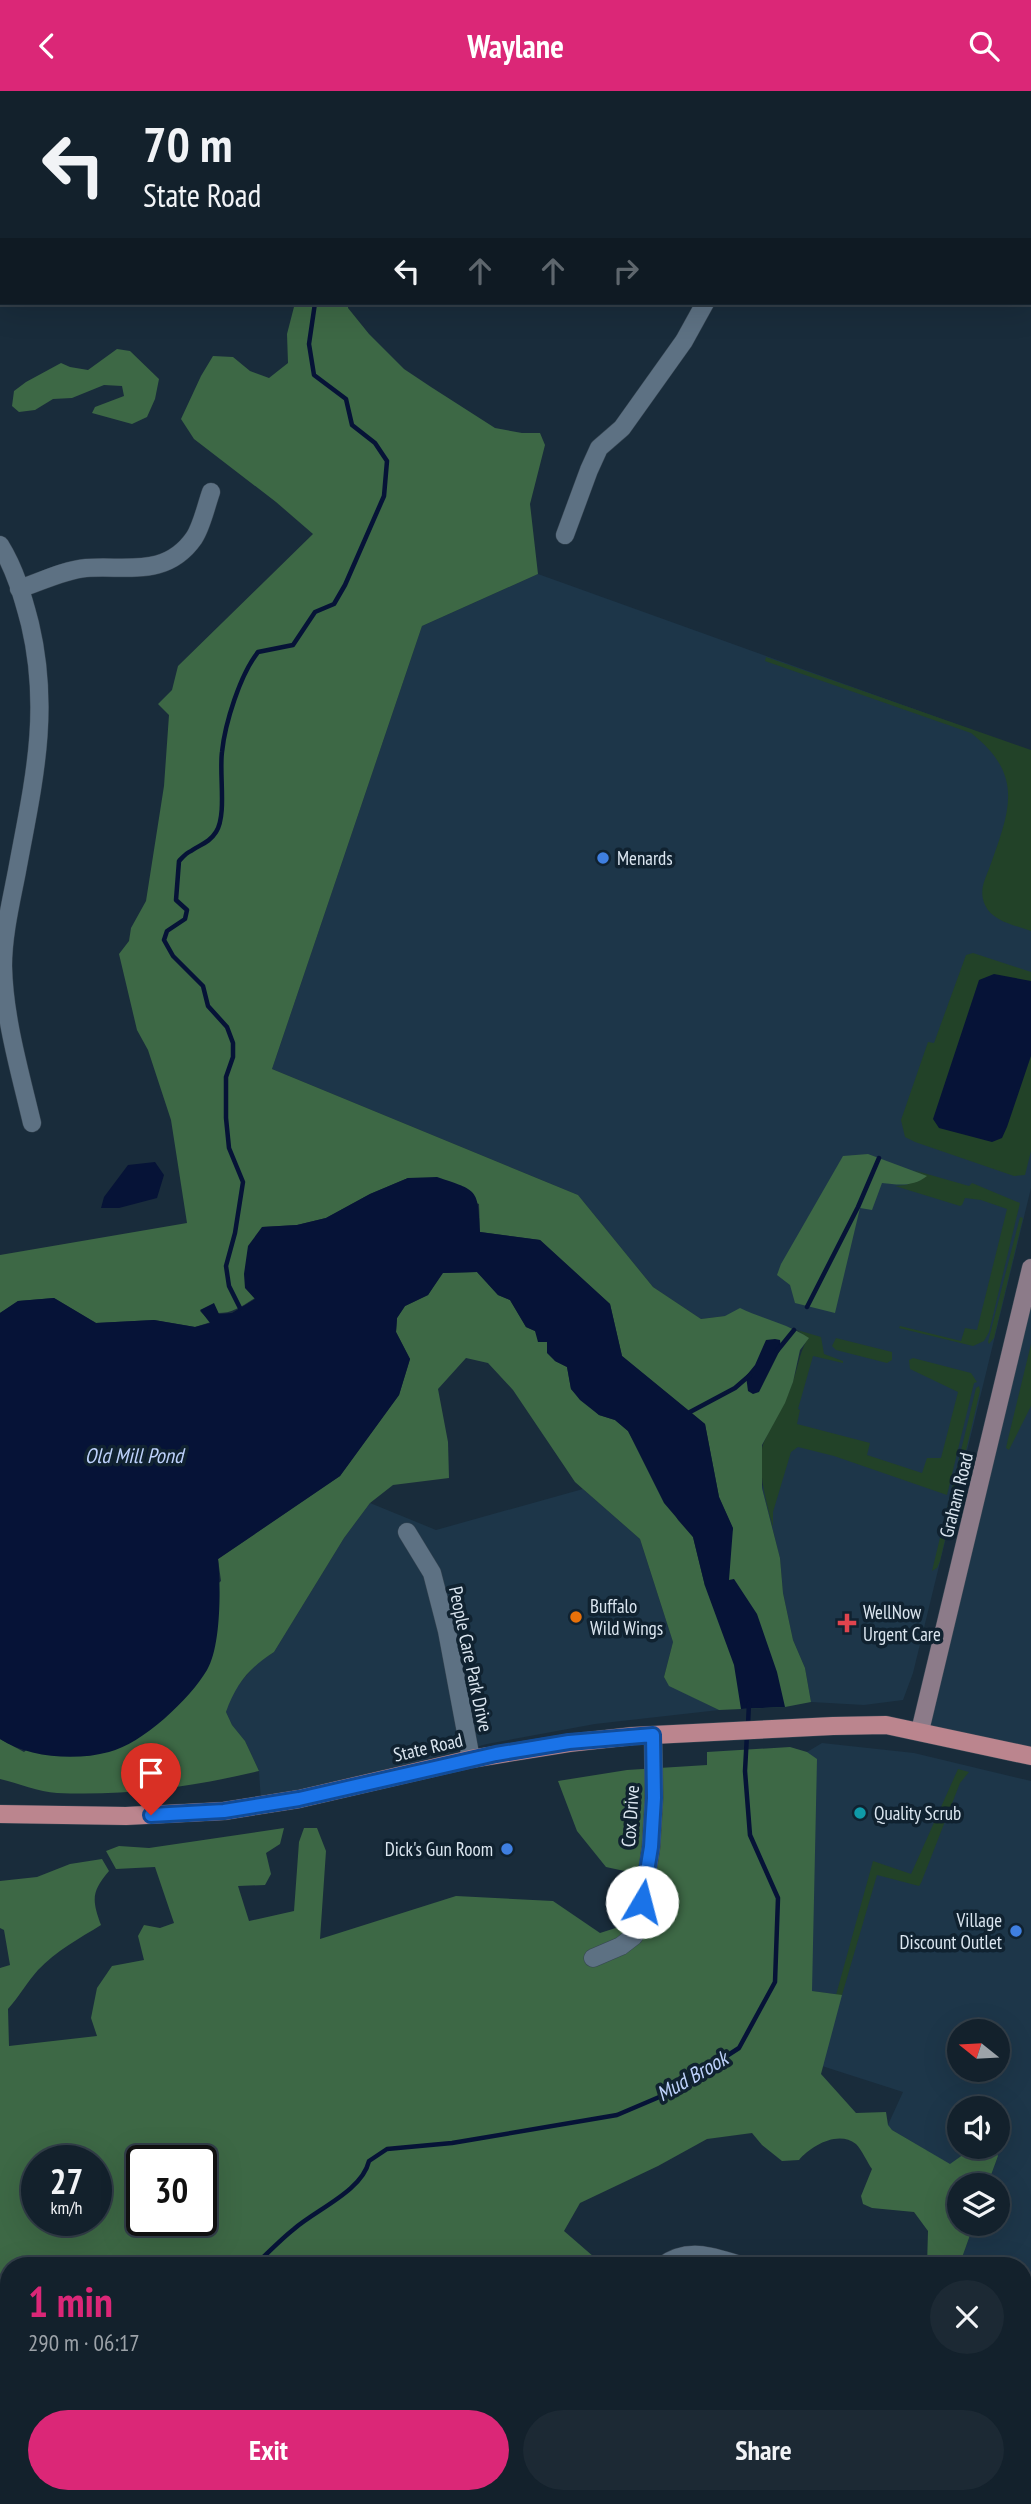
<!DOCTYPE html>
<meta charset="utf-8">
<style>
:root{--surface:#13212c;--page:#1c2934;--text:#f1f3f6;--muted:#9da3a9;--line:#323e48;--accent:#db2777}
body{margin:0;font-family:"PT Sans Narrow",sans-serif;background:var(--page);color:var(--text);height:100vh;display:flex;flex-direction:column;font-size:26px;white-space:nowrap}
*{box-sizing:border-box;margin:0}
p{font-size:23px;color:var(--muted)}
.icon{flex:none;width:38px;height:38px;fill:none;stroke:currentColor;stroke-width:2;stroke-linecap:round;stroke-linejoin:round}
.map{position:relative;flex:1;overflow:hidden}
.panel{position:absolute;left:0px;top:2166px;width:1032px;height:247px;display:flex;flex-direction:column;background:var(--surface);border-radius:28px 28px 0 0;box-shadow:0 7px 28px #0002,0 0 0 2px var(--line)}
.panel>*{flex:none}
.hud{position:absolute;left:0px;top:0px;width:1032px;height:214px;box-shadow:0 7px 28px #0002,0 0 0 2px var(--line);background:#13212c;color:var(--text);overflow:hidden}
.needle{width:46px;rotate:288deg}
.controls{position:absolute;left:947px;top:1928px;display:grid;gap:14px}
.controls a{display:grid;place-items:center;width:63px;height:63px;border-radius:50%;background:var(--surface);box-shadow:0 7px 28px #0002,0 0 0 2px var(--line);font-size:35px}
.speed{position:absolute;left:21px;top:2054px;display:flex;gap:14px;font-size:35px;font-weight:700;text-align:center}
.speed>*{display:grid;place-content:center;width:91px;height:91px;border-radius:50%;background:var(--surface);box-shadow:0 7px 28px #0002,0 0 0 2px var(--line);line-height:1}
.speed small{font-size:18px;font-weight:400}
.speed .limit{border:4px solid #111;border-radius:10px;background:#fff;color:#111}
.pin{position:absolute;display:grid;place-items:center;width:60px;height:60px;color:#fff;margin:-72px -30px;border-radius:50% 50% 50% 0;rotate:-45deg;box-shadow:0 0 7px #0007}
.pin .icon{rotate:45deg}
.me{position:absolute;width:77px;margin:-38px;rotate:8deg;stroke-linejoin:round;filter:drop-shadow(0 0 5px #0008)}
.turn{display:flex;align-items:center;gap:24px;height:147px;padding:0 28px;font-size:32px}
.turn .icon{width:91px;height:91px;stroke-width:2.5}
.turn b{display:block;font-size:49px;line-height:60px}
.lanes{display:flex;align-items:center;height:66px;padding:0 28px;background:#0003;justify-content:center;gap:35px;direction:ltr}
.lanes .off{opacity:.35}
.round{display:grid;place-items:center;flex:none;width:74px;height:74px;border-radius:37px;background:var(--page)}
.head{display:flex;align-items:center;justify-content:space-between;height:119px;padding:0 28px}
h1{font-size:42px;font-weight:800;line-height:52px;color:var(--accent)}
.action{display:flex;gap:14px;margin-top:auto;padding:14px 28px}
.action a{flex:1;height:80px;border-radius:42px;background:var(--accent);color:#fff;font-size:28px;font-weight:800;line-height:80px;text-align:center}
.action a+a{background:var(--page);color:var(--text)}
header{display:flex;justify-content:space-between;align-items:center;height:91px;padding:0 28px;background:var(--accent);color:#fff;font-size:32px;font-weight:800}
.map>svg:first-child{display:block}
.built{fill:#1d3649;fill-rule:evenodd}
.green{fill:#224228}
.forest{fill:#3d6845;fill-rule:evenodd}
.water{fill:#061337}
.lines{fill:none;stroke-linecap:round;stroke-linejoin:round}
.stream{stroke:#061337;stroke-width:4.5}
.minor-casing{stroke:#374653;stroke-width:19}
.secondary-casing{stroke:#374653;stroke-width:19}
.primary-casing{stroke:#374653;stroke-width:19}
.minor{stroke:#5d7183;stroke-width:18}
.secondary{stroke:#8c7b89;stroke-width:18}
.primary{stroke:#bb858e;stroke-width:18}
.route-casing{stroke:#114b97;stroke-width:18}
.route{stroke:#1a73e8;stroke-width:12}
.shop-dot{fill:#3f7fe0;stroke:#102230;stroke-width:2.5}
.food-dot{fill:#e8710a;stroke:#102230;stroke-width:2.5}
.health-dot{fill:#e0444e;stroke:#102230;stroke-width:2.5}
.culture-dot{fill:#0f9aa8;stroke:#102230;stroke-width:2.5}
.labels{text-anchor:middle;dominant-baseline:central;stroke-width:7;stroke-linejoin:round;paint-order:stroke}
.poi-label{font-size:19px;fill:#dbe6f0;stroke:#102230;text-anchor:start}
.street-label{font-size:19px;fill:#dbe6f0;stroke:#102230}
.water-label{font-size:21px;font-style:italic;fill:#bdd1fb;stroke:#102230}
</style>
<header><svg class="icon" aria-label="back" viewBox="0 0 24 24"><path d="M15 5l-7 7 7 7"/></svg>Waylane<svg class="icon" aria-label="search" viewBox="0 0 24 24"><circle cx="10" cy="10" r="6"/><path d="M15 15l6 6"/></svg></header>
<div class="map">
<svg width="1031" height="2413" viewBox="0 0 1031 2413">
<rect width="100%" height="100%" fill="#192c3b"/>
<path class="built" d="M538,483L1031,660V1097L913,1582L903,1609L864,1614L811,1611L805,1577L793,1549L783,1502L780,1467L762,1397L808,1247L797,1239L769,1230L725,1225L701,1228L653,1196L578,1104L272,978L422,535Z
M1031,1177V1665L920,1640Z
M583,1398L640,1448L673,1551L664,1586L669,1594L719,1619L595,1633L487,1653L261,1711L259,1680L245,1650L232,1634L226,1621L233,1600L256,1573L274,1561L344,1447L370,1412L436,1439Z
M822,1652L914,1662L1031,1690V2225L1024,2223V2175H959L974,2133H998V2095H987L998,2065L995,2056H998V2018H959V2056H974L950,2074L887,2036L903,2001L822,1975L841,1904L812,1900L807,1661ZM959,1941H998V1979H959Z"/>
<path class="green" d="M766,566L1031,659V840C1015,834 993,831 985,814C979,801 984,790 989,778C1009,721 1026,685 971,642L765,570Z
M973,862L1031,881V1060L1025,1084L1014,1085L915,1051L905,1046L901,1029L928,951L934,952L966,864Z
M913,1079L969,1095L972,1092L1020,1112L989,1241L984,1250L973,1255L899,1237L900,1235L961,1250L965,1237L977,1239L1007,1118L981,1109L965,1107L962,1114L960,1115L895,1095L906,1094L926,1085Z
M1020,1126L1023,1127L994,1247L989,1253L988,1251Z
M797,1239L821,1246L824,1263L843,1270V1272L813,1265L798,1318L800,1319L797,1333L870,1352L867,1364L922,1382L927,1367H941L958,1301L910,1278L909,1269L913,1267L971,1282L977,1291L974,1292L947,1404L834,1365L798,1356L791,1361L773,1421V1436C767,1414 755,1372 764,1351C773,1331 785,1313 792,1293C798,1277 799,1262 808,1247Z
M836,1247L892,1261V1269L887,1272L836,1259L832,1255Z
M1031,1253V1315L1009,1359L1006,1357L1008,1348Z
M979,1295L980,1300L940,1470L937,1477L932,1480L976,1297Z
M958,1678L969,1681L960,1692L921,1792L919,1795L877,1784L842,1904H836L873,1770L911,1783Z"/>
<path class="forest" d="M295,212H348V217L369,243L404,278L431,296L495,337L522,342H540L545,354L530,413L538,483L422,535L272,978L578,1104L653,1196L701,1228L725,1225L740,1217C763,1228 788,1233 809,1247L800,1259L793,1291L785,1312L762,1354V1397L780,1467L783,1502L793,1549L805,1577L811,1611L785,1616L719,1619L669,1595L664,1586L673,1551L640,1448L575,1391L513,1299L488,1272L466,1267L438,1298L448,1351L449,1387L393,1394L370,1412L344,1447L274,1561C249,1577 236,1593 226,1621L232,1634L245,1650L259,1680C193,1696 126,1705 57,1702C39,1701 18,1692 0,1688V1648L24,1661L221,1490L218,1468L340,1385L399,1304L410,1268L396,1241L397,1227L405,1215L428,1204L442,1182L477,1181L498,1204L510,1209L526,1236L535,1240L547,1251L555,1270L567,1276L571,1298L599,1324L615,1329L628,1340L678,1429L693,1446L705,1495L733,1438L719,1406L705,1333L622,1265L610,1213L540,1149L480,1141L479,1113L408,1087L370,1103L326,1127L297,1134L262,1136L255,1207C233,1221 227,1225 200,1220L211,1231L195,1236L154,1229L96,1232L54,1207L18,1210L0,1222V1164L187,1132L171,1029L148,959L137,939L119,863L129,850L131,837L146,810L164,695L169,624L158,613L172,599L178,575L313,443L276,411L194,348L181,328L201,285L213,265L233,266L250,280L269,287L288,272L287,243Z
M117,258L130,260L159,288L155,308L147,326L132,333L92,322L95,316L124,305L122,295L104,294L72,307L53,308L35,319L19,321L12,315L14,300L26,291L61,272L70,276L88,279Z
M868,1063L927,1085C913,1096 899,1094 882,1092L872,1119L860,1117L835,1222L795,1212L790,1194L777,1184L781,1173L843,1065Z
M790,1656L807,1661L817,1668L812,1900L842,1904L821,1983L856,2022L886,2021L888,2034L892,2039L950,2073L974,2056H995L998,2065L987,2095H959V2133H974L959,2175H927L928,2140L914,2121L872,2117L863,2113L861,2105L872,2078C867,2071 862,2059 856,2053C838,2039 811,2055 799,2069L782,2070L762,2054L752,2042L707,2048L658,2075L580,2112L564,2140L594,2166V2175H9V2404H570L572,2413H0V1877L10,1874L4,1839L0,1837V1790L37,1786L70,1773L102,1768L109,1780C91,1801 92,1809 101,1834C80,1847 56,1860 38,1879C27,1891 19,1906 8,1918L9,1955L97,1945L91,1927L97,1897L112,1875L144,1869L138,1845L144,1834L160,1837L174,1832L155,1776L116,1778L106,1760L119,1755L149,1757L284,1737L280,1753L266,1762L271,1783L265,1794L238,1795L249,1830L294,1820L299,1751L304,1737H317L326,1760L320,1848L456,1805L553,1810L600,1842L625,1834L638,1794L629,1781L606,1776L577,1740L558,1690L627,1679L707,1674V1661ZM37,2070H96V2130H37ZM142,2070H201V2130H142Z
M749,2405H818L836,2413H750Z"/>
<path class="water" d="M994,883L1031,890V965L1007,1036L1002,1047L992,1051L939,1037L933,1028L979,889Z
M155,1071L164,1084L157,1107L119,1117H101L104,1106L128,1074Z
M437,1086C478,1100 478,1097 480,1141L540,1149L610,1213L622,1265L705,1333L719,1406L733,1437L729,1489L734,1488L757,1523L777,1581L785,1616L741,1618L734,1574L705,1495L693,1446L664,1412L628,1340L615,1329L599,1324L580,1309L571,1298L567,1276L555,1270L547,1262V1251H538L535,1240L526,1236L510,1209L498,1204L477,1181L443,1182L428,1204L405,1215L397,1227L396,1241L410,1268L399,1304L340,1385L218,1468C221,1495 221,1556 207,1579C190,1608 142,1653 109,1661C76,1670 29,1667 0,1648V1222L18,1210L54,1207L96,1232L154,1229L195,1236L210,1232L200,1219L214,1212L219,1223L232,1222L255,1208L245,1197L244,1183L248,1155L262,1136L297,1134L326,1127L370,1103L408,1087Z
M775,1248L780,1249L781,1257L759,1301L753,1303L748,1300L746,1285L755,1274L766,1249Z"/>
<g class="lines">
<path class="stream" d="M807,1216L858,1116L879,1067
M240,1217L229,1195L226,1175L235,1142L243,1091L229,1057L226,1027V986L233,966V952L227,936L208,915L203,895L173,865L164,849L167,840L185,828L187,819L176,809L179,770C182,767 186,762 191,760C201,753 209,752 216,741C227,724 219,683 222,661C225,632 240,584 258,561L293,554L315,521L334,513L345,494L384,405L387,370L375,352L352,334L346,308L314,284L309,253L315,212
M777,1260L794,1239
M690,1321L735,1297L750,1284
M748,1634L749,1612
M254,2175C267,2163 280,2149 294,2138C317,2118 362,2100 369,2070L387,2058L452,2052L617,2024L671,2001L739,1957L775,1891L778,1807L750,1744L745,1680L747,1643
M476,2413L478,2404"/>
<defs>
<path id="minor" d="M493,0L499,2
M121,2V0
M0,158H2
M565,444L589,379L599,357L622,337L684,250L705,212
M0,454C15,478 23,506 30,533C51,622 33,693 17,780C11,811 3,844 3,875C4,927 20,981 32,1032
M19,498C40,491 64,479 86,477C127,474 166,487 194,447C202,435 206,415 211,401
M407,1441L432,1482L447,1540L471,1668
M593,1867L621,1855L634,1845L640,1829L651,1756L654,1707L653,1644
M662,2175C688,2155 715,2166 743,2175
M1024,2268L1031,2270
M676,2404L677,2413
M902,2404L903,2413"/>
<path id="secondary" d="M920,1640L1031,1177"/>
<path id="primary" d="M0,1723L126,1725L224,1720L299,1708L471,1668L569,1652L633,1645L833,1635L886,1634L1031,1665"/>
</defs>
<use href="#minor" class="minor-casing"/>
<use href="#secondary" class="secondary-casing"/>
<use href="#primary" class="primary-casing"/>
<use href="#minor" class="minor"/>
<use href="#secondary" class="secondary"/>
<use href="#primary" class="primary"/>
</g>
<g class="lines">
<defs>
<path id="route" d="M151,1724L224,1720L299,1708L496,1663L569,1651L653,1644L654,1707L651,1756L642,1811"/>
</defs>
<use href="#route" class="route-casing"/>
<use href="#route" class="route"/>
</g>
<g class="shop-dot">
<circle cx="603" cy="767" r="7"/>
<circle cx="507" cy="1758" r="7"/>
<circle cx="1016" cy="1840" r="7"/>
</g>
<circle class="food-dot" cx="576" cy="1526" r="7"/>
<path class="health-dot" d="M843.5 1521.5h7v7h7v7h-7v7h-7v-7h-7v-7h7z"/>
<circle class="culture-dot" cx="860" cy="1722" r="7"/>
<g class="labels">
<g class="poi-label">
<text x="617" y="767">Menards</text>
<text x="590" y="1515">Buffalo<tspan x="590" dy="22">Wild Wings</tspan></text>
<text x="863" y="1521">WellNow<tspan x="863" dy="22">Urgent Care</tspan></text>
<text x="874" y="1722">Quality Scrub</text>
<text x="493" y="1758" text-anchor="end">Dick's Gun Room</text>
<text x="1002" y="1829" text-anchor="end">Village<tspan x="1002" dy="22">Discount Outlet</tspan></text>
</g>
<g class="street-label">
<text transform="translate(956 1404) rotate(-76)">Graham Road</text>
<text transform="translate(471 1568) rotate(78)">People Care Park Drive</text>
<text transform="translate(428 1656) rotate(-13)">State Road</text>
<text transform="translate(630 1725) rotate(-86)">Cox Drive</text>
</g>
<g class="water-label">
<text x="134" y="1364">Old Mill Pond</text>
<text transform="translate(692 1985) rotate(-30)">Mud Brook</text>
</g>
</g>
</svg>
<div class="controls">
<a><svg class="needle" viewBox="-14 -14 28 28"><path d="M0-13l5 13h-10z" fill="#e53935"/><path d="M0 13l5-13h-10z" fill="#9da3a9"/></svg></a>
<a><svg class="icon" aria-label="sound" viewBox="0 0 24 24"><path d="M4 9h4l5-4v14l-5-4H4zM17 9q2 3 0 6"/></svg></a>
<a><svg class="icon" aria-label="layers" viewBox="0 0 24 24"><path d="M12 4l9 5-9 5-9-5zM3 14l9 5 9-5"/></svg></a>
</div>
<div class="speed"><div>27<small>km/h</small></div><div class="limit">30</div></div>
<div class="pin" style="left:151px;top:1724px;background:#d93025"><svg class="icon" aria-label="arrive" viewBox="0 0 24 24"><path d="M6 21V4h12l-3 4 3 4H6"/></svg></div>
<svg class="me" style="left:642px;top:1811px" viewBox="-20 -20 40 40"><circle r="19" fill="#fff"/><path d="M0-13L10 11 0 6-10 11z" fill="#1a73e8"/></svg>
<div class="hud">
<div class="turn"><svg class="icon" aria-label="left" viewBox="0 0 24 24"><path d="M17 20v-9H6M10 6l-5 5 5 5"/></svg><div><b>70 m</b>State Road</div></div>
<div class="lanes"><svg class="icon" aria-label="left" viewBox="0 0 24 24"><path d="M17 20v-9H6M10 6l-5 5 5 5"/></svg><svg class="icon off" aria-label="ahead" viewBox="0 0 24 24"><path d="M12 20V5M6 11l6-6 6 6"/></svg><svg class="icon off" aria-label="ahead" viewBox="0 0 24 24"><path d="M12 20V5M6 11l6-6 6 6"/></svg><svg class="icon off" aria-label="right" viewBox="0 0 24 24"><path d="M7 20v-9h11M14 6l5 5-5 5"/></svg></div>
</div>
<section class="panel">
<div class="head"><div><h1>1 min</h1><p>290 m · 06:17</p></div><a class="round"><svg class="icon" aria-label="close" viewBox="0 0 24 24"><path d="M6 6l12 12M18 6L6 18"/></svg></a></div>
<div class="action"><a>Exit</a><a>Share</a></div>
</section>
</div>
